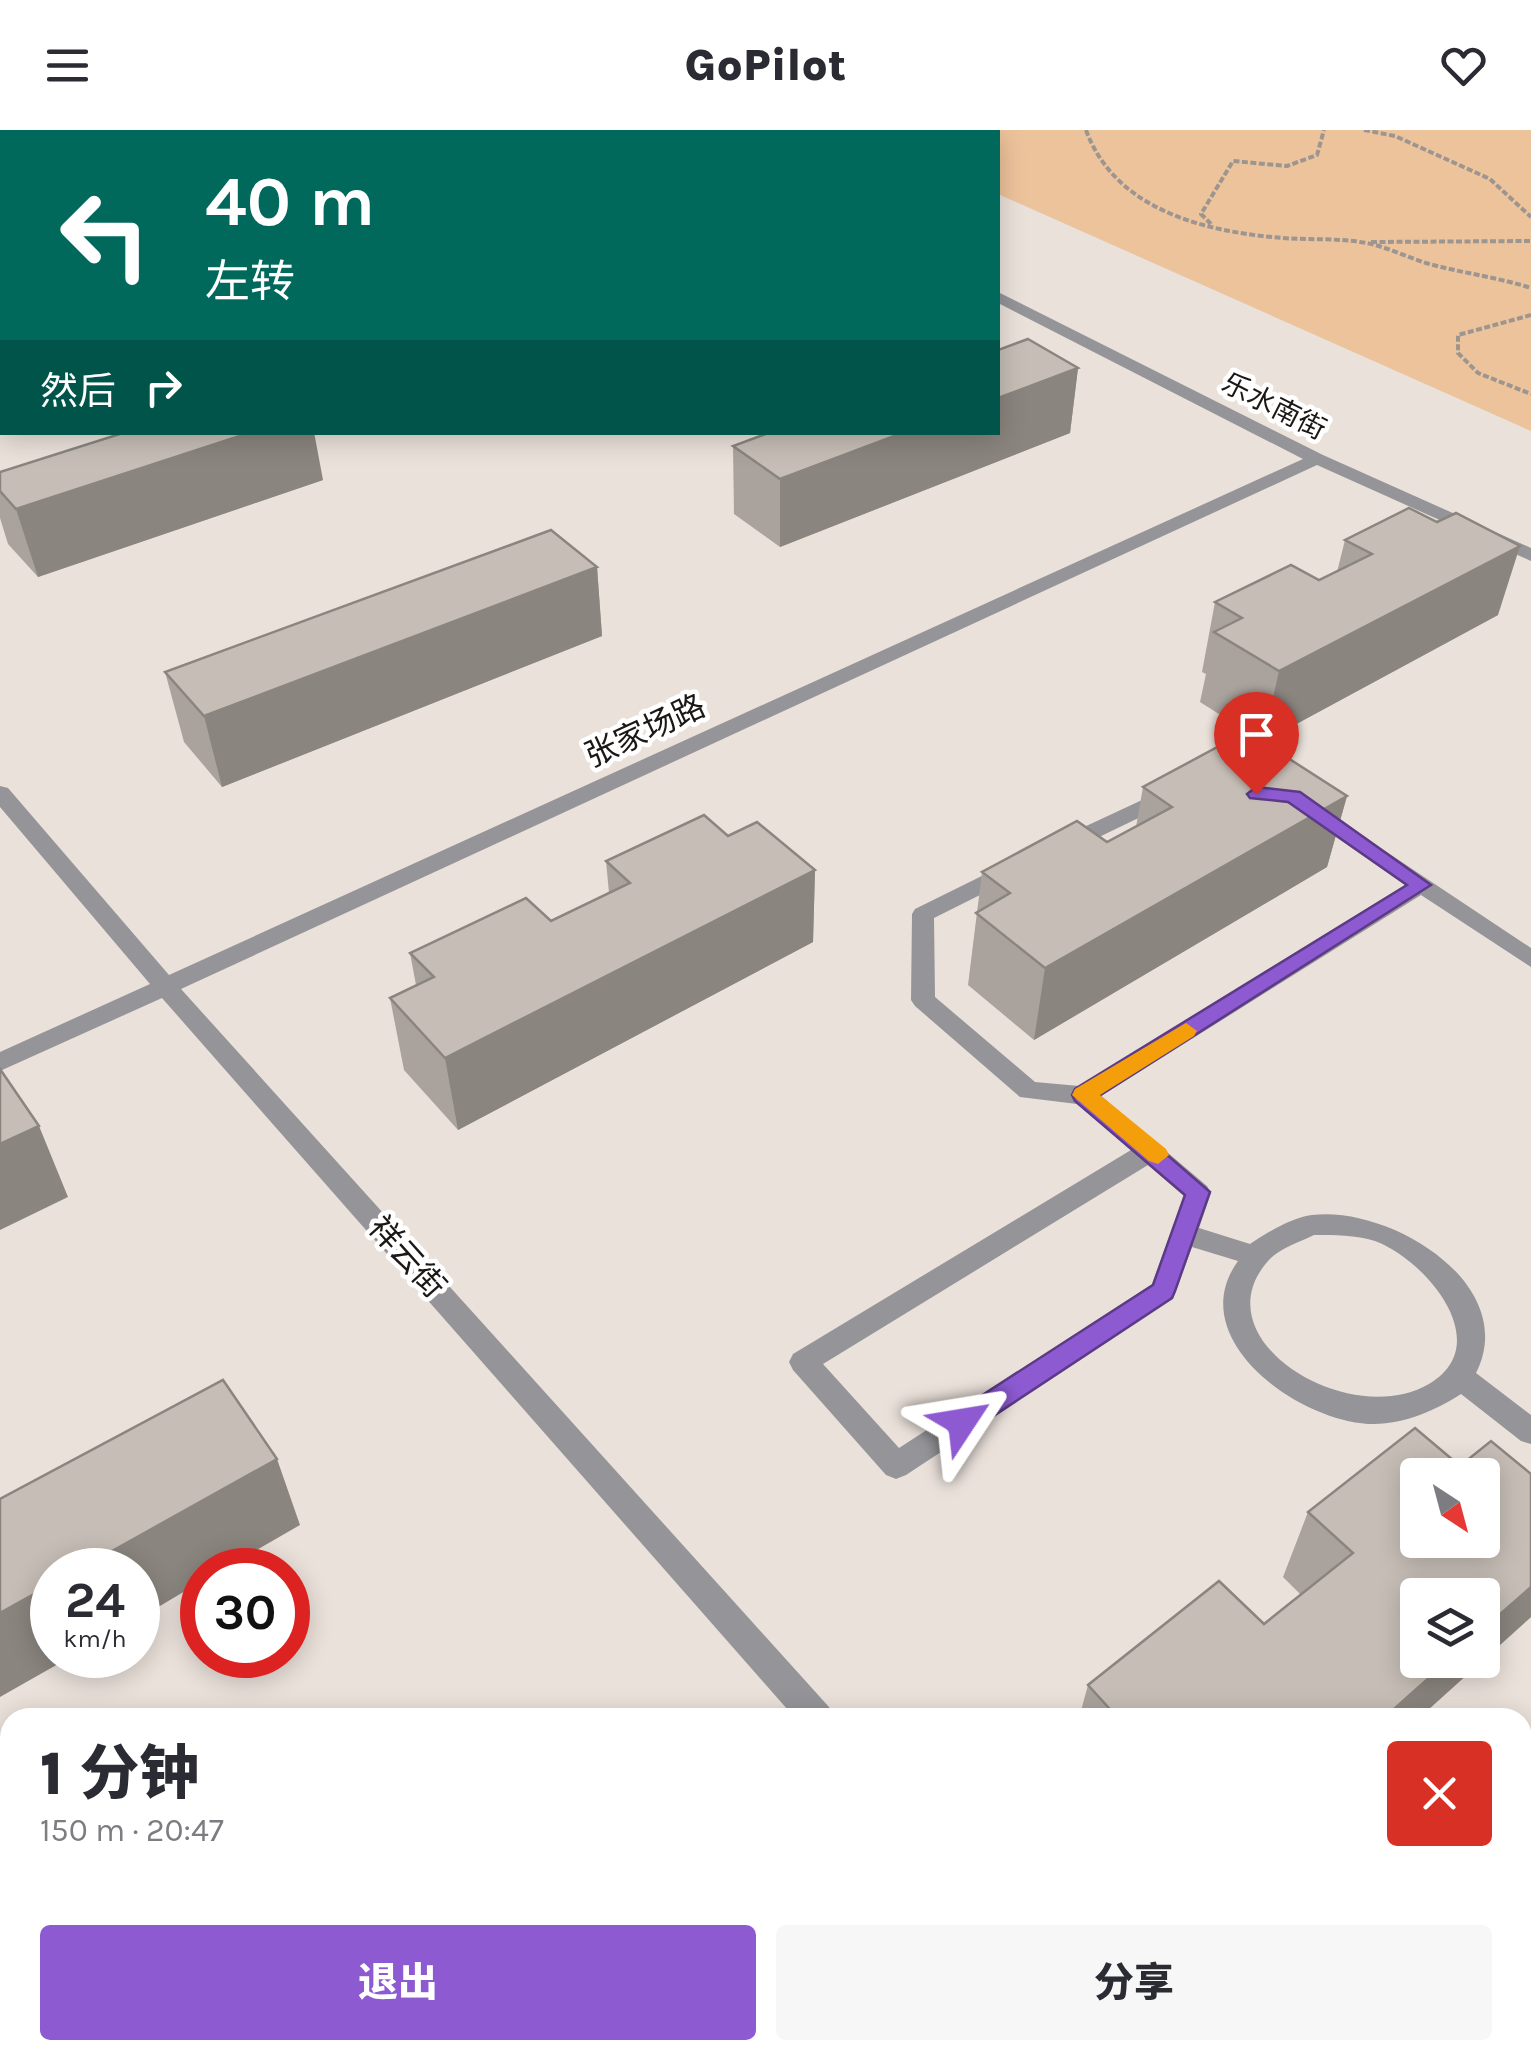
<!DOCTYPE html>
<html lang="zh">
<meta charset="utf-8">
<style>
:root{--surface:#fff;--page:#f7f7f7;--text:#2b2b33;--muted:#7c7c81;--accent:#8d5ad2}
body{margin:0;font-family:Karla,"Noto Sans SC",sans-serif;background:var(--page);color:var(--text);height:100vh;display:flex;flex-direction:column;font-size:38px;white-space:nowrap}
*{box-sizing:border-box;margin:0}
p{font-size:32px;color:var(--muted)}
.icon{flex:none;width:55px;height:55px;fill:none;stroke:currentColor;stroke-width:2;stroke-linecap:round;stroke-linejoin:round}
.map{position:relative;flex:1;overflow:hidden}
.drawer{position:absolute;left:0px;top:1578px;width:1532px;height:352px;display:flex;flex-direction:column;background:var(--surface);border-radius:30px 30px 0 0;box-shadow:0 5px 25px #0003}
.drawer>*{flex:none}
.banner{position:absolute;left:0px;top:0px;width:1000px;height:305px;box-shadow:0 5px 25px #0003;background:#00695c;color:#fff;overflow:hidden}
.needle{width:65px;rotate:144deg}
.fabs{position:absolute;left:1400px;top:1328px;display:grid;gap:20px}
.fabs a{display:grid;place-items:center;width:100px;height:100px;border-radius:10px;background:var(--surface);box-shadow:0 5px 25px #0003;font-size:50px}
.speed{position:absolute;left:30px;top:1418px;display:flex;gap:20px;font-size:50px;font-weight:700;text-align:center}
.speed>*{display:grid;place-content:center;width:130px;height:130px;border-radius:50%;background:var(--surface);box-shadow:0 5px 25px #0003;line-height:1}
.speed small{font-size:25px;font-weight:400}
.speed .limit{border:15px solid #d22;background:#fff;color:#111}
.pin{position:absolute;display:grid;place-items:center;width:85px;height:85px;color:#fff;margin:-102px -42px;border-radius:50% 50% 50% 0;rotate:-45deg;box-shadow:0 0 10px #0007}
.pin .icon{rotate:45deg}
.me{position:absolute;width:110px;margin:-55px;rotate:57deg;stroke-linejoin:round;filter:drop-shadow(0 0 8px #0008)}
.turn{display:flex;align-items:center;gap:35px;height:210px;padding:0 40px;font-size:45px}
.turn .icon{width:130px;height:130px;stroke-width:2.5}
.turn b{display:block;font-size:70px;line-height:85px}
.then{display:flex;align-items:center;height:95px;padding:0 40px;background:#0003;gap:20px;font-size:38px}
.round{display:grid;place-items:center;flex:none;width:105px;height:105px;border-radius:10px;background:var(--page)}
.overview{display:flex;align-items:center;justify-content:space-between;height:170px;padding:0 40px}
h1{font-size:60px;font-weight:800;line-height:75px}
.button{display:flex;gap:20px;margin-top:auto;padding:20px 40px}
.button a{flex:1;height:115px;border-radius:10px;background:var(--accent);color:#fff;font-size:40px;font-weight:800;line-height:115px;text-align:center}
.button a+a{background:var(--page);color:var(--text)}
header{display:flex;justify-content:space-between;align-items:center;height:130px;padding:0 40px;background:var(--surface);font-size:45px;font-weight:800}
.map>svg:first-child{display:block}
.green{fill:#edc39b}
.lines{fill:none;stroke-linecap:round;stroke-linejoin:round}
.path{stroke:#9c9590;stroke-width:4;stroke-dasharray:6 2.5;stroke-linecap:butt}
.minor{fill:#959498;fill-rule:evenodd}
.wall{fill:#aaa39d}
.shaded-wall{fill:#8b857f}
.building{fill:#c6beb6;stroke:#8b857f;stroke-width:2.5;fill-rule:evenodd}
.route{fill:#8d5ad2;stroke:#5c3a88;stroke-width:2.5}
.slow{fill:#f59e0b}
.labels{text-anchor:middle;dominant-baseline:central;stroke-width:9;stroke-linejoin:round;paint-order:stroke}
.far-street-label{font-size:28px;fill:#1b1816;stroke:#fff}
.street-label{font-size:32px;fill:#1b1816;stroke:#fff}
</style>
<header><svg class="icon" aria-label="menu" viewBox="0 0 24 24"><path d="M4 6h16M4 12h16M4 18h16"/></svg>GoPilot<svg class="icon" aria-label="heart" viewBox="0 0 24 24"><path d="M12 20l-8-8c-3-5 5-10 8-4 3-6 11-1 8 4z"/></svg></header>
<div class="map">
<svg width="1531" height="1928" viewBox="0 0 1531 1928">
<rect width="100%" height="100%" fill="#eae1da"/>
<path class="green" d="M855,0H1531V301L998,64V2Z"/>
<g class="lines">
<path class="path" d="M1086,0C1115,80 1205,102 1283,108C1308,110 1334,108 1360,112C1383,115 1404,126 1426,133C1461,143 1497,147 1531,158
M1364,0L1395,6L1490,49L1531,87
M1211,94L1201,84L1233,31L1287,36L1317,25L1324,0
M1371,112L1531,111
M1531,185L1458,205V223L1478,243L1531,264"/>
<path class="minor" d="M659,0H676L678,2H661Z
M998,162L1323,325L1531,418V431L1317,335L181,859L829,1577L833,1588H795L162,868L0,941V922L150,854L0,677V656L8,658L169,845L1303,329L998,173Z
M1170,657L1178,659L1181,664L1178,669L1070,721H1054L1051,716L1054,711Z
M1310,671L1531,818V837L1421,765L1101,966L1207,1056L1211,1063L1199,1098L1250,1114C1266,1103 1293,1087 1312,1085C1389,1075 1521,1154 1476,1243L1531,1285V1314L1521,1311L1461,1264C1436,1280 1405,1294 1374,1294C1302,1294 1181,1210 1238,1131L1192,1117L1173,1169L906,1345L896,1349L886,1345L793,1240L789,1232L793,1224L1131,1020L1077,974L1020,967L915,876L911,870L912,784L915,779L1000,737H1016L1019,742L1016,747L934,788L935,867L1035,952L1079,956L1405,755L1302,683L1299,678L1302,673ZM1148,1035L1184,1066L1152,1154L899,1318L823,1234ZM1314,1105C1334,1105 1356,1105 1375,1111C1426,1130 1497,1214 1429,1254C1348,1301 1199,1209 1268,1131C1278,1119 1300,1112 1314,1105Z
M1088,1920H1128L1131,1928H1091Z"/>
</g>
<path class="wall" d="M161,0H303L293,2H162Z
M1078,238L1070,303L780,417L734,384L733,316Z
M0,342L323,350L38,447L8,414L0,388Z
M1437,392L1498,485L1263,612L1200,572L1206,544L1202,542L1215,472L1319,450L1337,442L1345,410Z
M597,437L602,506L222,657L184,612L165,542Z
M1253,634L1347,666L1327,737L1034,910L968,855L982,742L1107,712L1136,697L1143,657Z
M728,706L815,740L813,812L458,1000L404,940L390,868L416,855L410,823L551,791L609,763L606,731Z
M1460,1336L1531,1344V1487L1419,1588H1079L1088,1555L1264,1494L1301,1465L1283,1447L1308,1382Z"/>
<path class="shaded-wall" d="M62,0H121L122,2H52Z
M183,0H303L293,2H183Z
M2,15V79L0,80V16Z
M2,173V243L0,244V174Z
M1078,238L1070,303L780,417V349L905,302H998V268Z
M252,302H314L323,350L38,447L16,379Z
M1520,416L1498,485L1263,612L1279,541Z
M597,437L602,506L222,657L204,586Z
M1347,666L1327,737L1034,910L1045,838Z
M815,740L813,812L458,1000L445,928Z
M39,996L68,1067L0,1100V1014Z
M277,1329L300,1395L222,1440H202V1451L138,1489V1440H78Z
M52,1454V1525H74L0,1567V1483Z
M1531,1457V1487L1419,1588H1384L1449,1530H1482V1500Z
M449,1920H532L521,1928H438Z"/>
<path class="building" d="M0,0H62L52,2H2V15L0,16Z
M504,0H603L594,2H495Z
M2,142V173L0,174V143Z
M1028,209L1078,238L998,268V220Z
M126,302H252L16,379L0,361V342Z
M771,302H905L780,349L733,316Z
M1409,378L1437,392L1456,383L1520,416L1279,541L1214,502L1242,488L1215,472L1291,435L1319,450L1372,424L1345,410Z
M551,400L597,437L204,586L165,542Z
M1223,614L1253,634L1277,621L1347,666L1045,838L976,783L1010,763L982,742L1077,691L1107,712L1172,677L1143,657Z
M704,685L728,706L757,692L815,740L445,928L390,868L434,847L410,823L526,768L551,791L630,753L606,731Z
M0,939L39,996L0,1014Z
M223,1250L277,1329L78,1440H52V1454L0,1483V1369Z
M1415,1298L1460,1336L1491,1311L1531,1344V1457L1482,1500V1465H1418V1530H1449L1384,1588H1118L1088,1555L1219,1451L1264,1494L1353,1423L1308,1382ZM1418,1345H1482V1410H1418Z
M196,1920H449L438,1928H185Z"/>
<path class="route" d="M1256,657L1300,662L1431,755L1099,966L1210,1062L1175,1161L1172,1168L972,1300L962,1303L953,1300L949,1292L953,1284L1153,1155L1185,1065L1075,971L1072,965L1075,959L1407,755L1288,672L1250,668L1247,664Z"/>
<path class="slow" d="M1186,893L1197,901L1194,906L1100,965L1166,1019L1169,1025L1158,1034L1149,1031L1072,965L1075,959Z"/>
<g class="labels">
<g class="far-street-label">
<text transform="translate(1274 276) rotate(27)">乐水南街</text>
</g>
<g class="street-label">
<text transform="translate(645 601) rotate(-25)">张家场路</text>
<text transform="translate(407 1127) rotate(48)">祥云街</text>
</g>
</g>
</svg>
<div class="fabs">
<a><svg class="needle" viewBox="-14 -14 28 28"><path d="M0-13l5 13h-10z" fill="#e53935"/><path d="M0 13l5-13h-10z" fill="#7c7c81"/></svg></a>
<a><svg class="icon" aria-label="layers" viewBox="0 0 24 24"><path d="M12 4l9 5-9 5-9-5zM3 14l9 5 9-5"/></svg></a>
</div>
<div class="speed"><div>24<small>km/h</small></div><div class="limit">30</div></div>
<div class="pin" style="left:1256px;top:664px;background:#d93025"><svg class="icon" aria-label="arrive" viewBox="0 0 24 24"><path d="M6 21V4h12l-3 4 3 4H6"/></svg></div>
<svg class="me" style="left:962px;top:1292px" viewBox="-20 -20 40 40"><path d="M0-17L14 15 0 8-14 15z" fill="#8d5ad2" stroke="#fff" stroke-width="4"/></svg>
<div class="banner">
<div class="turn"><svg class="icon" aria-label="left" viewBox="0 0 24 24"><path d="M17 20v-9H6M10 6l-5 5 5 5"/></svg><div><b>40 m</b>左转</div></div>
<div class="then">然后<svg class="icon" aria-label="right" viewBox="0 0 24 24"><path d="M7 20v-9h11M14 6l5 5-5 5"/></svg></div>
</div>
<section class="drawer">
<div class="overview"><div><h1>1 分钟</h1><p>150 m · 20:47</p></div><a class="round" style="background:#d93025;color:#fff"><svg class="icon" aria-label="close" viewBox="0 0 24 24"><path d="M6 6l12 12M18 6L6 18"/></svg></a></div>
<div class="button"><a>退出</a><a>分享</a></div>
</section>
</div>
